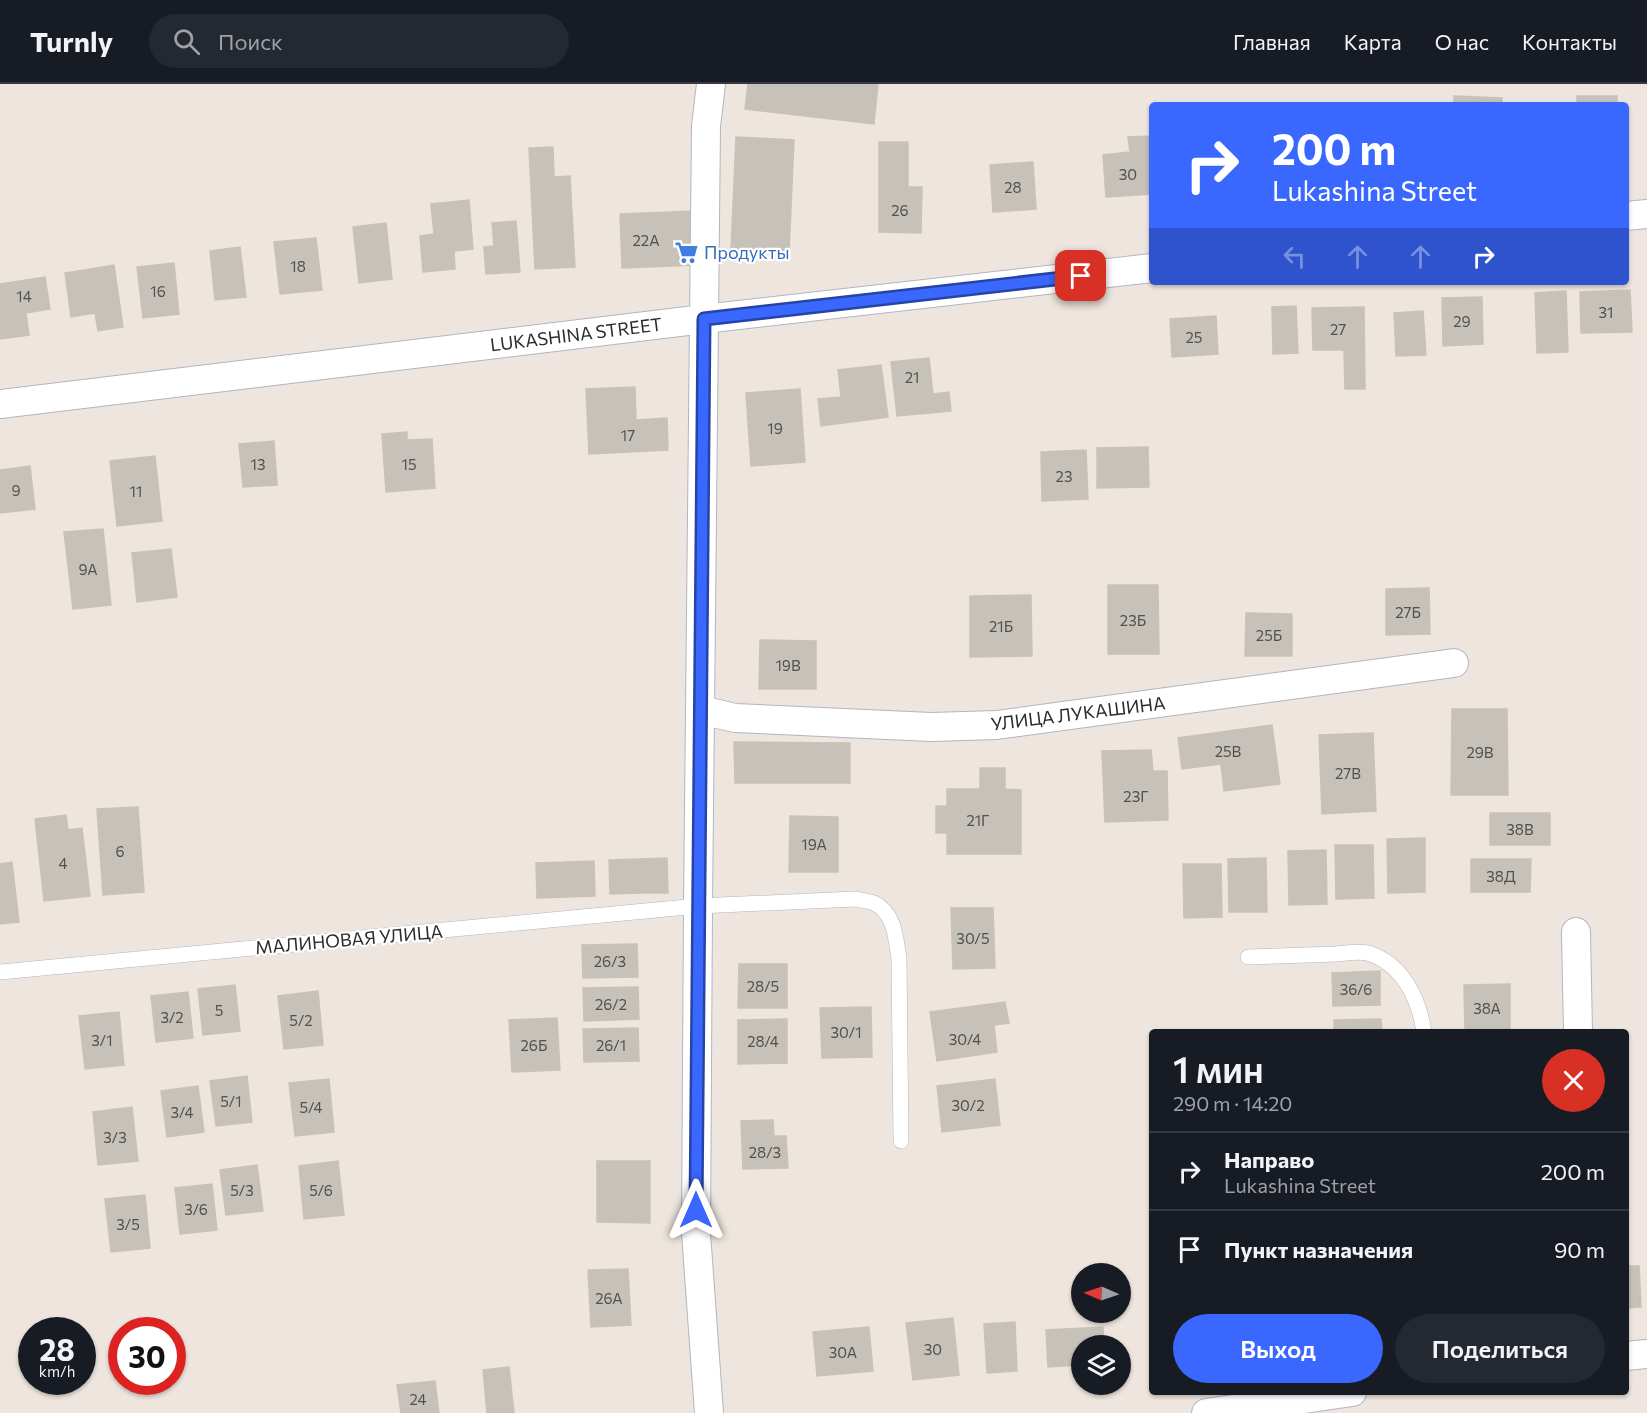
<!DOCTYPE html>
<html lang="ru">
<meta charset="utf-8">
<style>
:root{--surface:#171b24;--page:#242831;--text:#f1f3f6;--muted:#9ea1a6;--line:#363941;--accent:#3a68ff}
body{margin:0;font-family:Commissioner,sans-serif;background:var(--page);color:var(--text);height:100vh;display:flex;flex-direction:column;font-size:22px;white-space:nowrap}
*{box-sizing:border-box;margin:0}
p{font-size:20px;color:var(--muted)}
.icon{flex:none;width:33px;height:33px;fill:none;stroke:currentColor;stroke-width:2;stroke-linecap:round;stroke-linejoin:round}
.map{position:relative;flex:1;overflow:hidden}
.side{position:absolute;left:1149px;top:945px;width:480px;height:366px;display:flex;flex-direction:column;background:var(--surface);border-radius:6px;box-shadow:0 2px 4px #0004}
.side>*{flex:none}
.guide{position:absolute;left:1149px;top:18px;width:480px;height:183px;border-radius:6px;box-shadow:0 2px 4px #0004;background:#3a68ff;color:#fff;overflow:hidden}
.needle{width:39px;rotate:272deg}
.fabs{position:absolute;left:1071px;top:1179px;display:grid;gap:12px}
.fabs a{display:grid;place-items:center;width:60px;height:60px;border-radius:50%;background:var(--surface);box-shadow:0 2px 4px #0004;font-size:30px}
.speed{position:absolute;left:18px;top:1233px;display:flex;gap:12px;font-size:30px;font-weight:700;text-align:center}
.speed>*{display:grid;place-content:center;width:78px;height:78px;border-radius:50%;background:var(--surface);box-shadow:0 2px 4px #0004;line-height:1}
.speed small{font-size:15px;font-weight:400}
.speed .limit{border:9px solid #d22;background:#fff;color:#111}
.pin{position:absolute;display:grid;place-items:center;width:51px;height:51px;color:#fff;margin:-26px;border-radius:12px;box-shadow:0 3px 9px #0006}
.me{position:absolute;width:66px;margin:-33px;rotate:0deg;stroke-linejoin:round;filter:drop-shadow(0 0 4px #0008)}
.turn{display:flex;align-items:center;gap:21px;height:126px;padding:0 24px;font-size:27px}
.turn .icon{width:78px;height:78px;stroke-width:2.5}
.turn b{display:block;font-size:42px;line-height:51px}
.lanes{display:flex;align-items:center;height:57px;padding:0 24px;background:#0003;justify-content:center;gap:30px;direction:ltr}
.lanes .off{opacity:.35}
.round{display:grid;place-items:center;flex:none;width:63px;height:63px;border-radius:32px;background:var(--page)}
.head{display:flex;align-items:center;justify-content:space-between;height:102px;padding:0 24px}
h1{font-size:36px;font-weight:600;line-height:45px}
.button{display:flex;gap:12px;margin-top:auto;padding:12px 24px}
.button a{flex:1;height:69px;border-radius:36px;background:var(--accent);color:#fff;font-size:24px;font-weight:600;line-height:69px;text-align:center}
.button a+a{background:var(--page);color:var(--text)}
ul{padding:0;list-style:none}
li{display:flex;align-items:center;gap:18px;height:78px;padding:0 24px;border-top:2px solid var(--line)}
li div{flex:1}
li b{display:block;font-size:22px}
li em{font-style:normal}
header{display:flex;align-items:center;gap:36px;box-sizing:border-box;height:84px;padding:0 30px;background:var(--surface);border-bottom:2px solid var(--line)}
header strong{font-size:28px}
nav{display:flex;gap:33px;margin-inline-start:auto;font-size:21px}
.search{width:420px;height:54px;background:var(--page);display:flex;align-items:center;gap:15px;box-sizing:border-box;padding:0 21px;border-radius:33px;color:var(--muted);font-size:22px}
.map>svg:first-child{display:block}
.building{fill:#c6c1b9;stroke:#cac2b7;stroke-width:1.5}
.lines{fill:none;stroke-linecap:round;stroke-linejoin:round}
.service-casing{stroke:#b2b5c0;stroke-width:16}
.minor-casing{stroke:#b2b5c0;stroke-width:30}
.service{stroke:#fff;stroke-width:15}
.minor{stroke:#fff;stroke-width:28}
.route-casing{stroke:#2644a6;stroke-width:15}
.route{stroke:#3a68ff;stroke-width:10}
.labels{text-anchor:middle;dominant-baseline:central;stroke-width:4.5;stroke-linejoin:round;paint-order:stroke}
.number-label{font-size:15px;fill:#52514f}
.shop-label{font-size:18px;fill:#366cbe;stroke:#fff;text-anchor:start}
.street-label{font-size:18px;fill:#2c2c2c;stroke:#fff}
</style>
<header>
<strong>Turnly</strong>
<div class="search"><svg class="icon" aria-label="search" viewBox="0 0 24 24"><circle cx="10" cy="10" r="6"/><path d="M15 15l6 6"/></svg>Поиск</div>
<nav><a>Главная</a><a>Карта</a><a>О нас</a><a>Контакты</a></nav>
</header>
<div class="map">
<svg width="1647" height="1329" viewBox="0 0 1647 1329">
<rect width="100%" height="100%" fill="#eee6de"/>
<path class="building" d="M748,0H878L874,40L745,25Z
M1454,12L1502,14V21H1454Z
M1577,12H1617V21H1577Z
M1152,52V110L1106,113L1103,71L1130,68L1128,53Z
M736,53L794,56L789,169L731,166Z
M879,58H908V103H922L921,149L879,148Z
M553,63L554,93L570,92L575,183L535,185L529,64Z
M1033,78L1036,125L993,128L990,81Z
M469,116L473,165L454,167L455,185L423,188L420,152L434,150L431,120Z
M694,127L696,181L673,182L671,128Z
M671,128L673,182L622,184L620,130Z
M516,137L520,188L486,190L484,163L494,162L492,139Z
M386,139L392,195L359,199L353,143Z
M316,154L322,206L280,210L274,158Z
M240,163L246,213L215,216L210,167Z
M174,179L179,230L143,234L137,183Z
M114,181L123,243L98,247L95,229L71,233L65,189Z
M45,193L50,225L26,229L29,251L0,255V200Z
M1630,206L1632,248L1581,249L1580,208Z
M1566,207L1568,268L1537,269L1535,209Z
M1482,213L1483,260L1443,262L1442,214Z
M1296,222L1298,269L1273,270L1272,223Z
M1364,223L1365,305H1345L1344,266H1313L1312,224Z
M1423,227L1426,271L1396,272L1394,229Z
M1216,232L1218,270L1172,273L1170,235Z
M929,274L933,310L949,308L951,327L897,332L891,278Z
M881,281L888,333L821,342L818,315L841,313L838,286Z
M635,303L636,336L667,334L668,366L589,370L586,305Z
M800,305L805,378L751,382L746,309Z
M407,348V356L432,355L435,404L386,408L382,350Z
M274,357L277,401L243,403L239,360Z
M1148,363L1149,403L1097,404V364Z
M1086,366L1088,415L1042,417L1041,368Z
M155,372L162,437L117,442L110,377Z
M30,382L35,425L0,429V386Z
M103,445L111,521L73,525L64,448Z
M171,465L177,513L137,518L132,469Z
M1108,501H1158L1159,570H1108Z
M1429,504L1430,550L1386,551V505Z
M1031,511L1032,572L970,573V512Z
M1246,529L1292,530V572H1245Z
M760,556L816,557V605H759Z
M1452,625H1507L1508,711H1451Z
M1272,641L1280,700L1224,707L1221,680L1182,685L1178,654Z
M1373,649L1376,727L1322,730L1319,651Z
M734,658L850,659V699H735Z
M1151,666L1153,687H1167L1168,736L1105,738L1102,667Z
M980,684H1005V705L1021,706V770H947V749H936V722H947V705H980Z
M138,723L144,808L103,811L97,725Z
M1490,729H1550V761H1490Z
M66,731L68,746L82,744L90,812L44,817L35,735Z
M790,732L838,733V788H789Z
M1425,754V808L1388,809L1387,755Z
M1335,761H1373L1374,814L1336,815Z
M1326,766L1327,820L1289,821L1288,767Z
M667,774L668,809H639L638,775Z
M1266,774L1267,828H1229L1228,775Z
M638,775L639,809L610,810L609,776Z
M1471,775H1531L1530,808H1471Z
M594,777L595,812L566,813L565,778Z
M12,778L19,838L0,840V780Z
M565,778L566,813L537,814L536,779Z
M1183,780H1221L1222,833L1184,834Z
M951,824H993L995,884L953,885Z
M637,860L638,893L583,894L582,861Z
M739,880H787V924H738Z
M1380,887V921L1333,922L1332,889Z
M1510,900V947H1465L1464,901Z
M235,901L240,947L203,951L198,905Z
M638,903L639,935L584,937L583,904Z
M318,907L323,961L284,965L278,912Z
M188,908L193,954L156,958L151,912Z
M1005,918L1009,939L994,941L997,968L937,977L930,928Z
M871,923L872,973L822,974L820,924Z
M119,928L124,981L85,985L79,932Z
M557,934L560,986L512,988L509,936Z
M787,935V979L738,980V936Z
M1381,935L1382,948H1334V936Z
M638,944L639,977L584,978L583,945Z
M247,992L252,1038L216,1042L210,997Z
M329,995L334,1048L295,1052L289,999Z
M995,995L1000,1041L942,1048L937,1002Z
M198,1002L204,1048L167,1053L161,1007Z
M132,1023L138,1077L98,1081L93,1028Z
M773,1036L774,1052H786L788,1084L743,1085L741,1037Z
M338,1077L344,1131L304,1135L299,1082Z
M597,1077H650V1139L597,1138Z
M257,1081L263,1127L226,1131L220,1086Z
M212,1100L217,1146L180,1150L175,1104Z
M145,1111L150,1164L111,1168L105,1115Z
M1626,1182H1639L1641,1223L1626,1224Z
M628,1185L631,1241L591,1243L588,1186Z
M953,1234L959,1291L913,1296L906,1239Z
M1015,1238L1017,1287L987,1289L984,1240Z
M869,1243L873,1287L817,1292L813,1248Z
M1103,1243L1104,1262H1082V1281L1048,1283L1046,1246Z
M509,1283L514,1329H487L483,1286Z
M435,1297L439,1329H401L397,1301Z"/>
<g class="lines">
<defs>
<path id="service" d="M1248,873C1278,872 1307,871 1336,870C1346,869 1359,867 1368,869C1403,880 1419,915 1424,948
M0,888L698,822L855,815C861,816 868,817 874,819C895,829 896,855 899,875L901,1057"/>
<path id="minor" d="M1626,132L1647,130
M0,320L704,235L1152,184
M701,626L735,634L931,643L997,641L1454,579
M1576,848L1578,948
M1626,1272L1647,1270
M709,1329L696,1149L698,822L706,42L711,0
M1206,1329L1352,1308"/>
</defs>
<use href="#service" class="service-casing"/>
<use href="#minor" class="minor-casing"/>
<use href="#service" class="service"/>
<use href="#minor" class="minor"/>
</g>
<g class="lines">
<defs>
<path id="route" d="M696,1126L704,235L1081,192"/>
</defs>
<use href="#route" class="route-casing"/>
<use href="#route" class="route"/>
</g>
<defs>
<symbol id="supermarket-bare" viewBox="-9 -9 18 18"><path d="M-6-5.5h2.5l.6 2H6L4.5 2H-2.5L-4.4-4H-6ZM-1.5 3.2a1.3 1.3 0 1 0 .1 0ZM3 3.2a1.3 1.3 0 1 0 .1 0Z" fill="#3f7fe0" stroke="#fff" stroke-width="2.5" paint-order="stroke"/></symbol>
</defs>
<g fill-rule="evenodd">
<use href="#supermarket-bare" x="670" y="152" width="33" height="33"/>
</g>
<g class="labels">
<g class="number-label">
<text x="1128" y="90">30</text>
<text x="1013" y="103">28</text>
<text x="900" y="126">26</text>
<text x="646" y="156">22А</text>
<text x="298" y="182">18</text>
<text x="158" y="207">16</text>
<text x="24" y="212">14</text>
<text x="1606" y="228">31</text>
<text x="1462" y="237">29</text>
<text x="1338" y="245">27</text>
<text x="1194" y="253">25</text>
<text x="912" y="293">21</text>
<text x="775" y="344">19</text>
<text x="628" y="351">17</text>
<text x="258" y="380">13</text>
<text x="409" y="380">15</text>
<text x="1064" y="392">23</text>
<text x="16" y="406">9</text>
<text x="136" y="407">11</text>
<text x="88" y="485">9А</text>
<text x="1408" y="528">27Б</text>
<text x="1133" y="536">23Б</text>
<text x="1001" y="542">21Б</text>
<text x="1269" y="551">25Б</text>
<text x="788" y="581">19В</text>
<text x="1228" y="667">25В</text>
<text x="1480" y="668">29В</text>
<text x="1348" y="689">27В</text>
<text x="1136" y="712">23Г</text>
<text x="978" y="736">21Г</text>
<text x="1520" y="745">38В</text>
<text x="814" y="760">19А</text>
<text x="120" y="767">6</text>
<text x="63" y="779">4</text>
<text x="1501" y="792">38Д</text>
<text x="973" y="854">30/5</text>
<text x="610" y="877">26/3</text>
<text x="763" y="902">28/5</text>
<text x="1356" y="905">36/6</text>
<text x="611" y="920">26/2</text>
<text x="1487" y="924">38А</text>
<text x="219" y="926">5</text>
<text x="172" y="933">3/2</text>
<text x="301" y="936">5/2</text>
<text x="846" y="948">30/1</text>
<text x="965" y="955">30/4</text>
<text x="102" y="956">3/1</text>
<text x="763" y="957">28/4</text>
<text x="534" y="961">26Б</text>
<text x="611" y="961">26/1</text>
<text x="231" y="1017">5/1</text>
<text x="968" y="1021">30/2</text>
<text x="311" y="1023">5/4</text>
<text x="182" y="1028">3/4</text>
<text x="115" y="1053">3/3</text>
<text x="765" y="1068">28/3</text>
<text x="242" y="1106">5/3</text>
<text x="321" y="1106">5/6</text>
<text x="196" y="1125">3/6</text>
<text x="128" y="1140">3/5</text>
<text x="609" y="1214">26А</text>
<text x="933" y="1265">30</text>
<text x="843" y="1268">30А</text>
<text x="418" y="1315">24</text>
</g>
<g class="shop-label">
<text x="704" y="168">Продукты</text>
</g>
<g class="street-label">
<text transform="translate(576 250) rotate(-7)">LUKASHINA STREET</text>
<text transform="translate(1078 629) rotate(-7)">УЛИЦА ЛУКАШИНА</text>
<text transform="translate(349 855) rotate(-5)">МАЛИНОВАЯ УЛИЦА</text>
</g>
</g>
</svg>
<div class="fabs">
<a><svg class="needle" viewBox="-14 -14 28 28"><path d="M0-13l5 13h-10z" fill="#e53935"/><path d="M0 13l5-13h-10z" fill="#9ea1a6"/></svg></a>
<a><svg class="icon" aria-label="layers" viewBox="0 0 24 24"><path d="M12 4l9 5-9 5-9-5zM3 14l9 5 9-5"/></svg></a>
</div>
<div class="speed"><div>28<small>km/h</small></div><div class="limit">30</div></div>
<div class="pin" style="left:1081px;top:192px;background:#d93025"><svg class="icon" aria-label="arrive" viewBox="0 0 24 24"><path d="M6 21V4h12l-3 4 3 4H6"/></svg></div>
<svg class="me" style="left:696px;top:1126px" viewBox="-20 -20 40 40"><path d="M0-17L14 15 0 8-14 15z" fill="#3a68ff" stroke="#fff" stroke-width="4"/></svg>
<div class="guide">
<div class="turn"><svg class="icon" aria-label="right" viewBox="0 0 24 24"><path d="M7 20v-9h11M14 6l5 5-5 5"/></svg><div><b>200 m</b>Lukashina Street</div></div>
<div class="lanes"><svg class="icon off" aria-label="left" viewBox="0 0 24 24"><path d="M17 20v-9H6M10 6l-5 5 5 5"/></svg><svg class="icon off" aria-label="ahead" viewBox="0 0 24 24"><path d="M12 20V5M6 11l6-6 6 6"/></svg><svg class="icon off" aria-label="ahead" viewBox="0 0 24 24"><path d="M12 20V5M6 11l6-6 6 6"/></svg><svg class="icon" aria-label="right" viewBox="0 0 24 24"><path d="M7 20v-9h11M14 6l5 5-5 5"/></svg></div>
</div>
<section class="side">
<div class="head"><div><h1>1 мин</h1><p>290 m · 14:20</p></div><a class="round" style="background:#d93025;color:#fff"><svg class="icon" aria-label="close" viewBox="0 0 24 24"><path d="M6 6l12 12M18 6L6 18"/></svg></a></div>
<ul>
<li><svg class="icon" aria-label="right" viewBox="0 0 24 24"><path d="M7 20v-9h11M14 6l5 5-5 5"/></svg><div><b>Направо</b><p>Lukashina Street</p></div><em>200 m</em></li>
<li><svg class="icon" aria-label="arrive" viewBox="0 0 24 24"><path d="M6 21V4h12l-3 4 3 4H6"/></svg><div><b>Пункт назначения</b></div><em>90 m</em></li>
</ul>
<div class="button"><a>Выход</a><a>Поделиться</a></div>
</section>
</div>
